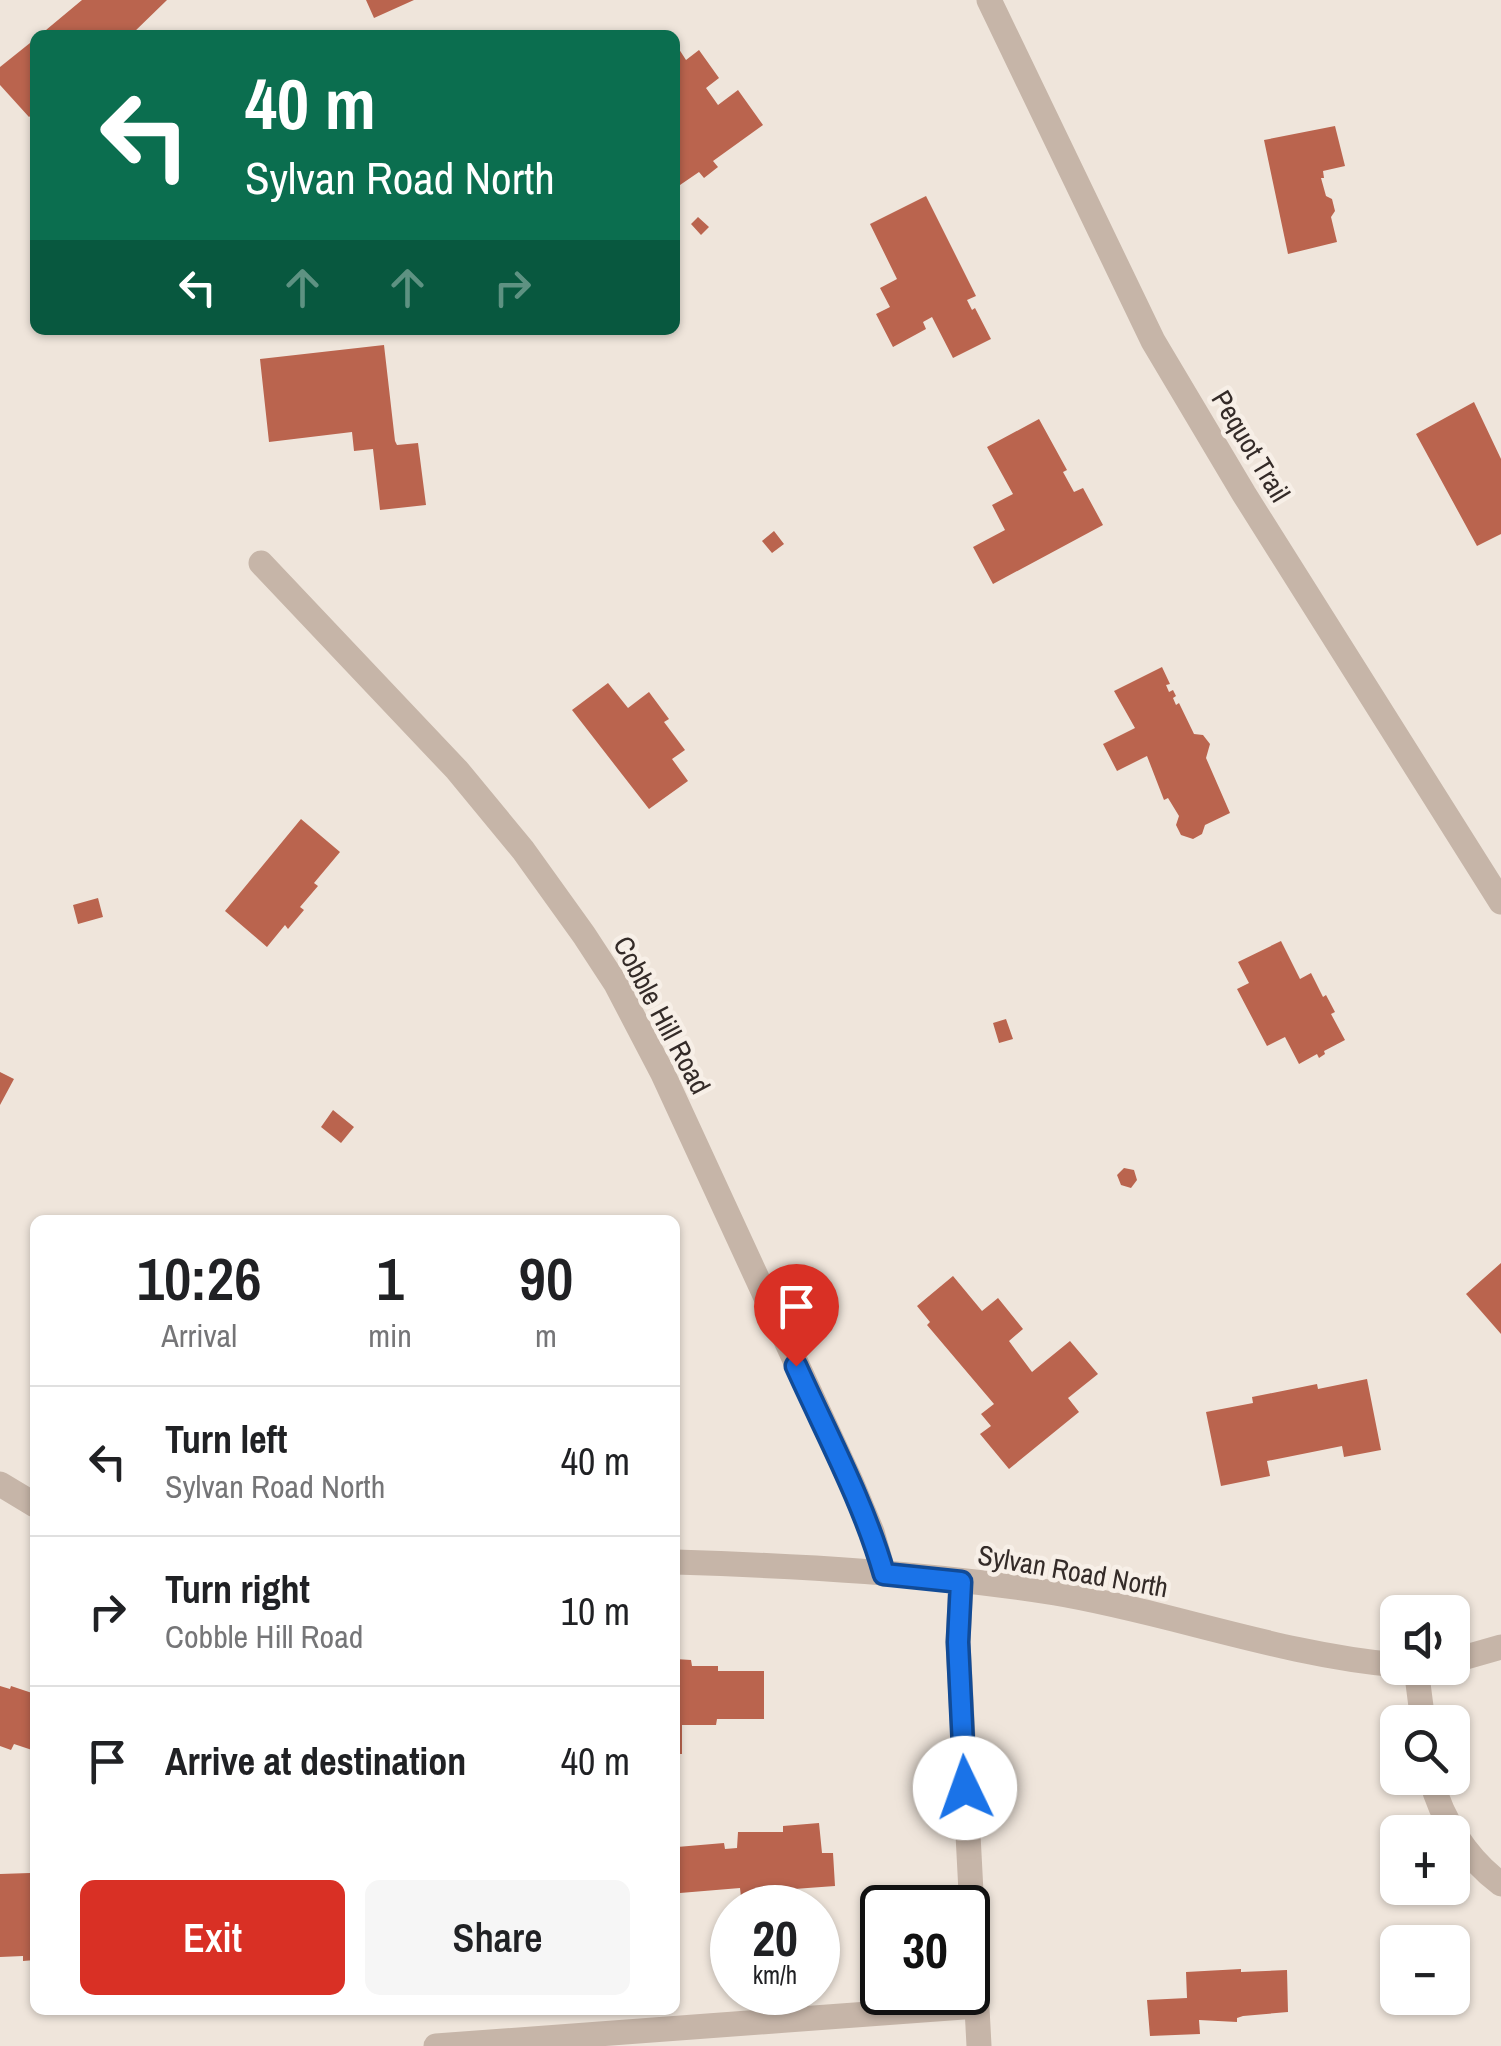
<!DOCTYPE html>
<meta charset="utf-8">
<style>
:root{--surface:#fff;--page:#f6f6f6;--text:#202124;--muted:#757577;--line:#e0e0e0;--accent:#d93025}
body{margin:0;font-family:"Archivo Narrow",sans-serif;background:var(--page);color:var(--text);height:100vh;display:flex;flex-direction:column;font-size:38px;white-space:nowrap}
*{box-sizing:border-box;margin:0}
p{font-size:32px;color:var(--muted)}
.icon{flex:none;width:55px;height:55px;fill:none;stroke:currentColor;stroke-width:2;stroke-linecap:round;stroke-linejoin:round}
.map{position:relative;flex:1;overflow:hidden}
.sheet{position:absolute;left:30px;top:1215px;width:650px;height:800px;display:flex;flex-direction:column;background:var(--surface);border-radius:15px;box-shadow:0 2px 8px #0004}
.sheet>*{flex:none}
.top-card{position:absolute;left:30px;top:30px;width:650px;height:305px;border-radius:15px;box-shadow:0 2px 8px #0004;background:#0b6e4f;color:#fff;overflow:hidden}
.tools{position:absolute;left:1380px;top:1595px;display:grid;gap:20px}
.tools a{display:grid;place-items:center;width:90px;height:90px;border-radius:15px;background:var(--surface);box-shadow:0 2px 8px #0004;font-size:50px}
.speed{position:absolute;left:710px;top:1885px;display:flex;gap:20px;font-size:50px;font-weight:700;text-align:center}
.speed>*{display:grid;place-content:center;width:130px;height:130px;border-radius:50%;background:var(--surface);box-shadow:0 2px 8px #0004;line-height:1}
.speed small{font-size:25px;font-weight:400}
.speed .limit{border:5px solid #111;border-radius:15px;background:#fff;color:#111}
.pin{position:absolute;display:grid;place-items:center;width:85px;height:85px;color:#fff;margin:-102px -42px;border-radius:50% 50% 50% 0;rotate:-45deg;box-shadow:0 0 10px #0007}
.pin .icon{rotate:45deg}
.me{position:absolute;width:110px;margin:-55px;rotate:357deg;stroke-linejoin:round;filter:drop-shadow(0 0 8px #0008)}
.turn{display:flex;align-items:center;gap:35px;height:210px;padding:0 50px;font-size:45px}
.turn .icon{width:130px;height:130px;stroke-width:2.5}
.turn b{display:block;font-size:70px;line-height:85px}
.lanes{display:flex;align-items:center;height:95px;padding:0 50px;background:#0003;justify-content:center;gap:50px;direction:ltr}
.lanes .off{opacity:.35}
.eta{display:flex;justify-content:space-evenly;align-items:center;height:170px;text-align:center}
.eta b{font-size:60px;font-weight:600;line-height:70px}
.action{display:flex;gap:20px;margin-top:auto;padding:20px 50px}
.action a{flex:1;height:115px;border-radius:15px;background:var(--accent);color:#fff;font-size:40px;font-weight:600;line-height:115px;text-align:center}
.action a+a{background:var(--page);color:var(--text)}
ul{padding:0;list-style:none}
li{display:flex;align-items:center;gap:30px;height:150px;padding:0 50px;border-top:2px solid var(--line)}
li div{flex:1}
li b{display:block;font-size:38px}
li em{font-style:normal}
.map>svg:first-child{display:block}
.building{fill:#ba644e}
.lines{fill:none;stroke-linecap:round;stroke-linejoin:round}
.minor{stroke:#c6b5a8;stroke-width:25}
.route-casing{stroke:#114b97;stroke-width:25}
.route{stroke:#1a73e8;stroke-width:18}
.labels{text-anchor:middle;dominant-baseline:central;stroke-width:9;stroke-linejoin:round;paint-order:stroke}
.street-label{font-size:28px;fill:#342b28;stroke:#f7efe7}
</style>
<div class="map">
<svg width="1501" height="2046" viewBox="0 0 1501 2046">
<rect width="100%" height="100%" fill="#efe5db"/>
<path class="building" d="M82,0H167L131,35H40Z
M366,0H414L374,18Z
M35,39V112L29,117L0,85V67Z
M675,43L686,60L699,50L719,78L706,88L718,105L738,90L763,125L713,161L718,167L704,178L699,172L680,185L675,178Z
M1335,126L1345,166L1323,171L1324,178H1321L1326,196L1332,199L1335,211L1331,217L1337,242L1288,254L1264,140Z
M926,196L976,296L967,300L972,310L975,308L991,339L953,358L932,317L923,322L926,329L893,347L876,314L890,307L880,288L897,279L870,224Z
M698,217L709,227L701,235L691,224Z
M384,345L395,441L397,445L418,443L426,505L380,510L373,449L354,451L352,432L269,442L260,359Z
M1474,402L1501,459V534L1477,546L1416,434Z
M1039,419L1067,470L1063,472L1074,492L1083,488L1103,525L993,584L973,547L1005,530L992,505L1013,494L987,447Z
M774,531L784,544L772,553L762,541Z
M1162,667L1170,684L1166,685L1169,692L1173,690L1176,696L1173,698L1176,705L1179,703L1194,734L1203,735L1210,744L1206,758L1230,813L1205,825L1202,834L1193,839L1181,835L1176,825L1179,816L1168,798L1164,800L1147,756L1117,771L1103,744L1135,728L1114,691Z
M608,683L628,708L649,692L669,719L664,722L685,750L672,759L688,781L649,809L572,710Z
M301,819L340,852L314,883L318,886L300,907L304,910L288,929L285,925L267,947L225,911Z
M98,898L103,917L78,924L73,905Z
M1281,941L1300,979L1311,973L1323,997L1326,995L1335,1012L1331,1014L1345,1040L1324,1051L1325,1054L1319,1058L1317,1054L1299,1064L1285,1037L1267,1046L1237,989L1249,983L1238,962Z
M1006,1019L1013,1039L999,1043L993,1023Z
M0,1072L14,1079L0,1105Z
M333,1110L354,1127L341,1143L321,1127Z
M1124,1168L1134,1170L1137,1180L1131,1188L1121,1185L1117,1175Z
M1501,1263V1334L1466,1294Z
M953,1276L982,1311L998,1298L1023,1329L1009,1341L1032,1372L1070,1341L1098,1374L1068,1398L1079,1412L1009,1469L980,1434L991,1426L981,1414L994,1404L927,1325L930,1322L917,1306Z
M1367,1379L1381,1450L1344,1457L1342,1446L1267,1461L1270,1476L1221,1486L1206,1412L1253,1403L1252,1397L1317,1384L1318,1389Z
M675,1659L691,1660L692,1666H718V1671H764V1719H717L716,1725H682V1754H675Z
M0,1686L10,1689L11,1686L35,1694V1751L14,1744L11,1750L0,1746Z
M819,1823L822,1853H833L835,1886L794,1889L795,1900L769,1902V1895L741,1897L740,1888L680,1893L677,1847L724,1843L725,1849L737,1848L738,1832H783V1826Z
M30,1865H35V1960L23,1961V1956L0,1957V1874L30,1873Z
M1241,1969V1972L1287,1970L1288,2012L1243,2016L1237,2018V2022L1199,2020L1200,2034L1150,2036L1147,2000L1187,1998L1186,1972Z"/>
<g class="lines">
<path class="minor" d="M989,0L1153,341L1244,494L1501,902
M261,563L457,770L523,850L584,935L616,984L663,1074L852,1484L872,1532L884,1574
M0,1484L35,1505
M675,1562C801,1566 930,1573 1055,1593C1169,1612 1281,1655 1398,1665
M961,1582L958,1642L979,2046
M1452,1661L1501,1647
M1416,1668L1423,1722
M1431,1778C1441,1819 1467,1859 1501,1884
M436,2046L977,2006"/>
</g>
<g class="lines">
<defs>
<path id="route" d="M796,1366C827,1435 863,1501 884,1574L961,1582L958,1642L965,1788"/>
</defs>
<use href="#route" class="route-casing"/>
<use href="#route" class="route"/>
</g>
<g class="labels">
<g class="street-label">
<text transform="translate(1251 446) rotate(59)">Pequot Trail</text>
<text transform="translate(662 1015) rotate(62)">Cobble Hill Road</text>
<text transform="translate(1073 1571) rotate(10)">Sylvan Road North</text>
</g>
</g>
</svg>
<div class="tools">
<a><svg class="icon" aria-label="sound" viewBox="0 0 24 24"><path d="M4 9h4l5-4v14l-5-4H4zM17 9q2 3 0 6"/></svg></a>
<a><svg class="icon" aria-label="search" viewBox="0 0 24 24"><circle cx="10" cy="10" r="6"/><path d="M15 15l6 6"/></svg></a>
<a>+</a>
<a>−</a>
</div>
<div class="speed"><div>20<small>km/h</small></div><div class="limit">30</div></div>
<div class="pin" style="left:796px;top:1366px;background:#d93025"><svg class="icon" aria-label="arrive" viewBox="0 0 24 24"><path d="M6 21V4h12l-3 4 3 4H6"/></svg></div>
<svg class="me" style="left:965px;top:1788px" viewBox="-20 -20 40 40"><circle r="19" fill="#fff"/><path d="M0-13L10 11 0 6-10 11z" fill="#1a73e8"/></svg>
<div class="top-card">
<div class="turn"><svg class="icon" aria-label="left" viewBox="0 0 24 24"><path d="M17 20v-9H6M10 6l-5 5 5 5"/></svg><div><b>40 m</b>Sylvan Road North</div></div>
<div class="lanes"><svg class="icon" aria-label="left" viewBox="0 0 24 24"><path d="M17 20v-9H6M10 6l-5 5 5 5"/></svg><svg class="icon off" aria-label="ahead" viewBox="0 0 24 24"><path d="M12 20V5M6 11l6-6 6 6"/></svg><svg class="icon off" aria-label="ahead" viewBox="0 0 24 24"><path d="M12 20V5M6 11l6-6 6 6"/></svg><svg class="icon off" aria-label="right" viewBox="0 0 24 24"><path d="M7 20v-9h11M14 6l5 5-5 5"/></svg></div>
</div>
<section class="sheet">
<div class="eta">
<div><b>10:26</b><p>Arrival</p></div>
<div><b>1</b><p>min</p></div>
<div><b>90</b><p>m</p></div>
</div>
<ul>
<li><svg class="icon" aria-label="left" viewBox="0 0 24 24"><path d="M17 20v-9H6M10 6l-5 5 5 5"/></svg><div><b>Turn left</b><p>Sylvan Road North</p></div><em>40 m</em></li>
<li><svg class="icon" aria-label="right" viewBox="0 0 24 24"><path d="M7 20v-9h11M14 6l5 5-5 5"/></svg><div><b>Turn right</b><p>Cobble Hill Road</p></div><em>10 m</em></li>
<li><svg class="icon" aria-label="arrive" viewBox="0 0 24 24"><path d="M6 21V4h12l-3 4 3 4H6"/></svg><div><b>Arrive at destination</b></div><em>40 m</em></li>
</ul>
<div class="action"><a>Exit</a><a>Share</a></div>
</section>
</div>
